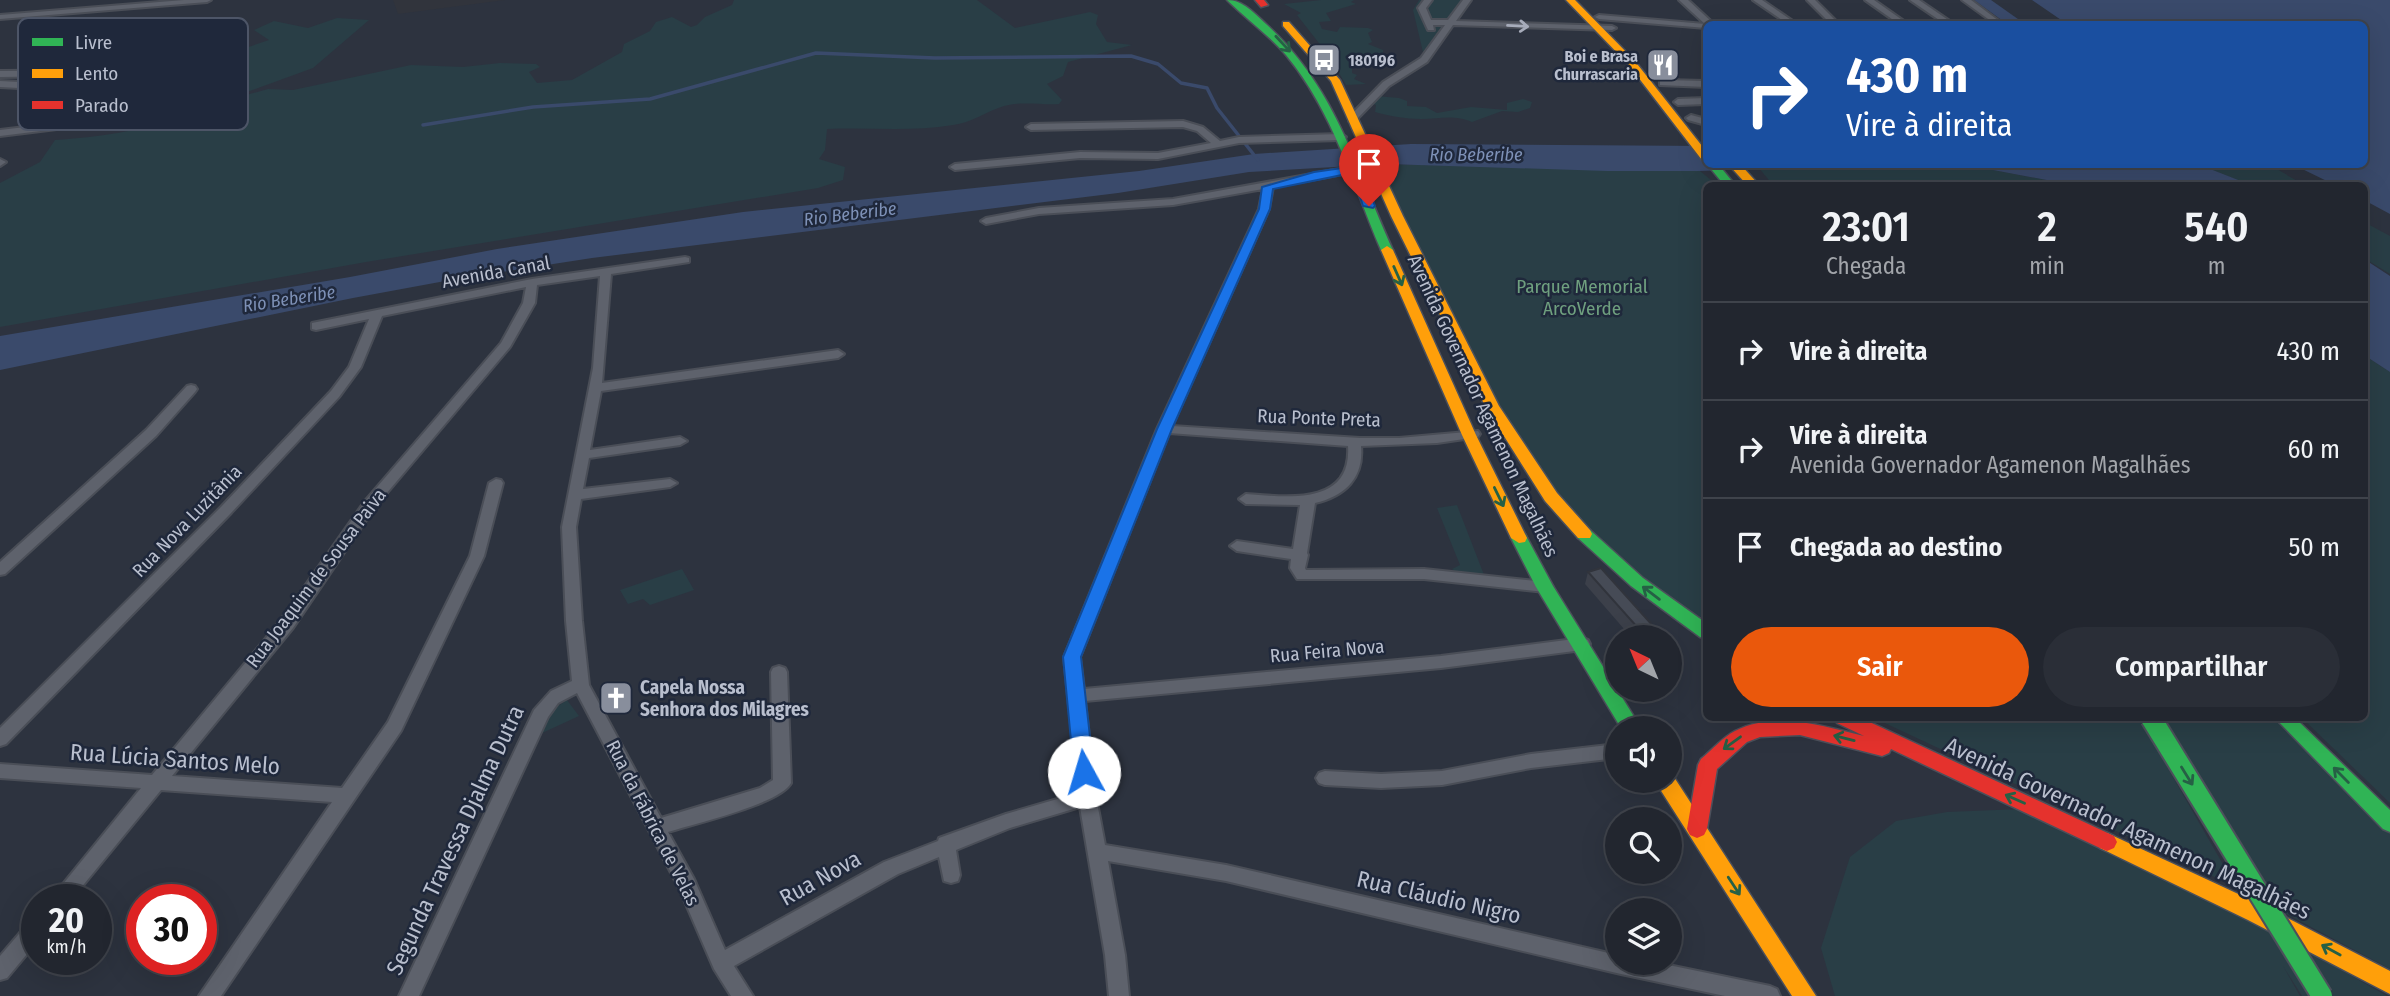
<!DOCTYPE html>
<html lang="pt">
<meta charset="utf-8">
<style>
:root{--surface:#22262f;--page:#2a2e37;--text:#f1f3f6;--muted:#a2a5aa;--line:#3f434b;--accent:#ea580c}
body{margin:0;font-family:"Fira Sans Condensed",sans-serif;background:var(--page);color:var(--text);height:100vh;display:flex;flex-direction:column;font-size:26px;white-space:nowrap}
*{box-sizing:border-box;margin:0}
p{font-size:23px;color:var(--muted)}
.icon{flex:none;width:38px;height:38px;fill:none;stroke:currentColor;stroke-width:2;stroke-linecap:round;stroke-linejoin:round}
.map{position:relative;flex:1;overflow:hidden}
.side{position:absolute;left:1703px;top:182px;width:665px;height:539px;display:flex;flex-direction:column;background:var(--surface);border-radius:10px;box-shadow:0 7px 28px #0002,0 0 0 2px var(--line)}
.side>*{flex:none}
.top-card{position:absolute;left:1703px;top:21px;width:665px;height:147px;border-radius:10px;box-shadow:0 7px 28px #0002,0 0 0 2px var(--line);background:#1a4fa0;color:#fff;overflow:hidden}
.needle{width:46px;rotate:317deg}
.buttons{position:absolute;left:1605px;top:625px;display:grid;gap:14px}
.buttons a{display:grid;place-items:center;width:77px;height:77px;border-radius:50%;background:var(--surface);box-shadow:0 7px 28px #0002,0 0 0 2px var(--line);font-size:35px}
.speed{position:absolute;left:21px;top:884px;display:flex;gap:14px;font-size:35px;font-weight:700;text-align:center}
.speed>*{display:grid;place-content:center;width:91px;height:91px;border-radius:50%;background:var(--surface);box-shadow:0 7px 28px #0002,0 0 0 2px var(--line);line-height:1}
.speed small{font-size:18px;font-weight:400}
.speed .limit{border:10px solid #d22;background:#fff;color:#111}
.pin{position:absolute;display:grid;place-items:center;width:60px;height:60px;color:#fff;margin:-72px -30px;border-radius:50% 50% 50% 0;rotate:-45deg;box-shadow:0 0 7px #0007}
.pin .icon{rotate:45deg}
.me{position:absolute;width:77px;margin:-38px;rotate:354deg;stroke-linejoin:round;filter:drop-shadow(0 0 5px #0008)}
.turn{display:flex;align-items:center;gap:24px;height:147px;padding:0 28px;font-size:32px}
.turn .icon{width:91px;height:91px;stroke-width:2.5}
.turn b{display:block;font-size:49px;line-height:60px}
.eta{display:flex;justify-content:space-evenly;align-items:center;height:119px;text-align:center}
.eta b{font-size:42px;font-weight:600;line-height:49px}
.primary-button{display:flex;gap:14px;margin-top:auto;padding:14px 28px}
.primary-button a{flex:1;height:80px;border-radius:42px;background:var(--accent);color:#fff;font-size:28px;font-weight:600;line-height:80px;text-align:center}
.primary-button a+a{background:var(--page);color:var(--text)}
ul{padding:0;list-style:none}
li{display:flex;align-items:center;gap:21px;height:98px;padding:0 28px;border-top:2px solid var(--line)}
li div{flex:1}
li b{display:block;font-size:26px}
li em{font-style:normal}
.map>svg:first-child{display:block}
.green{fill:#293e46}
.water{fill:#3a4a6b}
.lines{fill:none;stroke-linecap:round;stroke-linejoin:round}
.stream{stroke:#3a4a6b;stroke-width:3.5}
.street-casing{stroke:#4a4e57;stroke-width:4}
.fast-casing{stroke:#4c505b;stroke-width:3}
.slow-casing{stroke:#4c505b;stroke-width:3}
.jam-casing{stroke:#4c505b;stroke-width:3}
.street{fill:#5e626c;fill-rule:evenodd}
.fast{fill:#30b455;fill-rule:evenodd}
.slow{fill:#ff9f0a;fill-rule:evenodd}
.jam{fill:#e5322d;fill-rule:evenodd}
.fast-bridge-casing{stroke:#4c505b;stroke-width:24;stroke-linecap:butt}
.fast-bridge{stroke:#30b455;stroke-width:20}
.wall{fill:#3c404a}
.shaded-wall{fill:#31343c}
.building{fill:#464b56;stroke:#31343c;stroke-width:2}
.oneway{stroke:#a7acba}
.oneway2{stroke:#266045}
.route{fill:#1a73e8;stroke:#114b97;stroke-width:2}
.labels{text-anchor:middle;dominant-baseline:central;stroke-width:5;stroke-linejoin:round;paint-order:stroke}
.far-poi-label{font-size:16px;font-weight:bold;fill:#b9bfce;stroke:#1f283b;text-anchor:end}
.far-water-label{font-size:18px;font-style:italic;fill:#7e91b7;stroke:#1f283b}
.street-label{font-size:19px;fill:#b9bfce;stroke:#1f283b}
.park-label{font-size:19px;fill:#6fa07f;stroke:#1f283b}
.poi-label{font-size:19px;font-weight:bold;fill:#b9bfce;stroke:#1f283b;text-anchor:start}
.near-street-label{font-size:23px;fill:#b9bfce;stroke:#1f283b}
.key{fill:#1f283b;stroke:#4d5567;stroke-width:2}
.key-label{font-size:19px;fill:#b9bfce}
</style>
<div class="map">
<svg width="2390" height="996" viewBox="0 0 2390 996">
<rect width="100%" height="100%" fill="#2d333f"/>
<path class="green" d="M734,0H977L1015,28L1090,12L1098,15L1096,24L1107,42L1132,45L1068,62L1063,76L1047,84L1062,100L1059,104C1040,105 1022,101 1004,106C987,111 971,123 953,125C911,132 869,127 827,129L825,150L819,159L845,167L843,180L818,188L366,262L0,327V183L40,162L55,140C98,137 141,132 180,115L172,103L79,118L83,110L127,101L161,90L126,87L122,81H153L177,75L193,58L228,54L269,40L254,30L274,21L308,28L337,18L369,20L313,68L214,104L268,89L293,90L411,65L463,67L500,63L536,64L540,67L529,72L537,83L572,80L622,52L624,44L650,31L656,22L672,17L691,27L697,25L705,17L732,5Z
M1321,0H1354L1351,2L1356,4L1326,13L1331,21L1319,22L1322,29L1337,32L1340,27L1368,28L1373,30L1368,33L1372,42L1368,44L1383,50V54L1352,63V73L1357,75L1354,79L1366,84L1346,85L1329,56L1297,15L1301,13L1284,4Z
M1419,0H1464L1423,52L1413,10Z
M1376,96L1399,98L1407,101V106L1426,107L1437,113L1471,107L1507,110V103L1523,99L1532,102L1530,108L1518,112L1502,111L1472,122C1453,114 1440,119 1421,119C1406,119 1389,116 1375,112L1376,105L1370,103Z
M1376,164L1700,171L1717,185L1706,186V625L1645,589L1574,529L1498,408Z
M1862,164L1977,167L2073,185H1773L1758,167Z
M2200,165H2270L2304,185H2250Z
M2364,222L2390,236V274L2364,258Z
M2364,355L2390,372V803L2302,718H2364Z
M1457,505L1486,580L1461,575L1452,569L1460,565L1437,508Z
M682,569L694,590L650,605L643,599L628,604L620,590Z
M567,700L579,716L540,734L543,716Z
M1874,718H2139L2236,887Z
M2153,718H2274L2390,832V969L2258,899Z
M2021,809L2255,921L2387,996H2302L2283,966L2300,996H1835L1821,948L1850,857L1896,821L1947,812Z"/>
<path class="water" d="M1974,0H1991L2025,24H2007Z
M2032,0H2390V214L2364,200V186L2335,185L2294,165L2364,164V24H2067Z
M1411,144L1706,146V164L1862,165L1700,171H1607L1386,164L1249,172L1118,193L592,258L456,279L353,298L0,370V336L350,277L497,249L743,212L1139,171L1254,154Z
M1910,165H2200L2251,185H2073L1977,167Z
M2364,259L2390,276V372L2364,355Z"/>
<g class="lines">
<path class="stream" d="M423,125L533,107L650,99L816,53L935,58L1131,56L1158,64L1181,83L1207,88L1217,108L1258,160"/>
<defs>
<path id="street" d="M184,0H211L207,2L0,19V15Z
M1424,0H1432L1426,8L1431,20H1448L1463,0H1471L1456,21L1612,26L1616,28L1612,30L1453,25L1427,62L1389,86L1355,121H1349V117L1383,82L1421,58L1445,25H1433L1434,30H1428L1418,8Z
M1679,0H1688L1714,24H1706V28L1599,19L1595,17L1599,15L1705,24Z
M1753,0H1762L1797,24H1788Z
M1807,0H1815L1839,24H1831Z
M1865,0H1874L1908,24H1899Z
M1910,0H1919L1954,24H1945Z
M1962,0H1971L2003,24H1995Z
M133,70L134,72L130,75L0,77V71Z
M1663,80L1706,81V87L1660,85V81Z
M0,81L77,85L81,88L77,91L0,87Z
M1706,98V104L1678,105L1674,102L1678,99Z
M151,112L156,115L154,117L0,136V130Z
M1691,115L1706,119V125L1688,120L1686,118Z
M1183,121L1203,127L1220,141L1239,137L1341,134L1346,137L1341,140L1239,143L1158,159L1080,158L955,170L950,167L955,164L1080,152L1158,153L1211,143L1197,131L1183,127L1031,130L1026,127L1031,124Z
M0,159L6,162L0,166Z
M1356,166L1361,169L1359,171L1273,187L1269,209L1172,426L1360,438H1399L1478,431L1480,434L1478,437L1437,443L1361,446C1364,478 1345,496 1315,503L1307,553L1308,555L1305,568L1306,570L1424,569L1545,582L1550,583L1553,587L1550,591L1545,592L1424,579H1297L1290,568L1291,559L1237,551L1230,546L1237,541L1293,549L1300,505L1246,504L1239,499L1246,494C1287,497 1352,506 1348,446L1169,433L1080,657L1084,689L1441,656L1582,638L1588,640L1590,644L1588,648L1582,650L1441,668L1085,701L1096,797L1105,845L1226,865L1617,955V962H1654L1770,986L1777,989L1780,996H1725L1621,974L1226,881L1108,861L1125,955L1129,996H1109L1105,955L1080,807L1010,828L956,850L960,875L958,881L951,883L944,881L939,857L898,874L734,966L753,996H731L714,969L679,888L577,693L558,703L548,717L419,996H399L534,710L551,691L572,681L566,621L562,527L593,368L600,276L537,285L535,303L510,347L375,507L293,628L172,776L342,788L388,722L470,556L489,483L496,479L501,480L503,483L484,556L401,731L221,996H199L332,802L161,790L71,900H50L141,788L0,778V764L152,775L281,620L365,501L501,343L523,303L526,287L382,316L361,367L339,397L231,513L6,744L0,746V728L221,507L331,391L349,367L369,319L316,330L312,329V323L532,279L685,257L689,258V262L611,274L602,383L838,350L844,354L838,358L601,391L590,450L680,437L687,441L680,445L589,458L583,489L670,479L677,483L670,487L581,499L576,527L582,621L589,685L661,818L760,788L773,780L771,672L773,668L779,666L785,668L787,672L791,783C780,804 693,824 668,832L694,879L725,950L884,862L938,841L939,838L1006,814L1078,793L1064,657L1157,429L1259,209L1263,189L1173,205L1039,214L986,224L981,221L986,218L1039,208L1173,199Z
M191,385L195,386L197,389L195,392L156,436L5,574L0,575V562L146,430L187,386Z
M1617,744V758L1531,768L1442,785L1381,788L1325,785L1319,783L1316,778L1319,773L1325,771L1381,774L1442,771L1531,754Z
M37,918V942L7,978L0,980V956L30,921Z"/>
<path id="fast" d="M1227,0C1243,0 1255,14 1266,24C1337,89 1355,167 1393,250L1391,253L1387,254L1381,250C1352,183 1334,113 1286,55C1268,34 1246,19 1227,0Z
M1707,164H1718L1736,186H1725Z
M1584,529L1590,530L1643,578L1706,623V638L1700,637L1631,586L1578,538L1576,534Z
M1519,533L1525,534L1553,586L1641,728H1621L1536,587L1511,538Z
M2275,718H2295L2390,810V832L2383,829Z"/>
<path id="slow" d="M1566,0H1575L1634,60L1706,151V161L1702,160L1628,64Z
M1283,22H1289L1340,80L1403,216L1499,406L1557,493L1590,530L1592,534L1590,538H1578L1545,501L1485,406L1391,216L1331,81L1283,26Z
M1728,164H1740L1760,186H1748Z
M1387,246L1393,250L1476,435L1527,538L1525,542L1519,543L1511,538L1462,435L1381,250Z
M1670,773L1672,774L1816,996H1792L1658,786L1655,780H1670Z
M2107,833L2264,906L2390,971V994L2248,920L2100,848L2097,842L2100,836Z"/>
<path id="jam" d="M1255,0H1264L1268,5L1261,7Z
M1835,718H1861L2114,836L2117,842L2114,848L2107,851L2100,848L1891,749L1889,753L1882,756L1800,735L1760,737L1747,742L1717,769L1707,829L1704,835L1697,838L1690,835L1687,829L1698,765L1701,759C1712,750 1723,737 1735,731C1776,710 1823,726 1864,736L1837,723Z"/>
</defs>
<use href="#street" class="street-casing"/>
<use href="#fast" class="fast-casing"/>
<use href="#slow" class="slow-casing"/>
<use href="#jam" class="jam-casing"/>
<use href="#street" class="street"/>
<use href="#fast" class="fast"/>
<use href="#slow" class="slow"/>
<use href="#jam" class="jam"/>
<defs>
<path id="fast-bridge" d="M2151,718L2322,996"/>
</defs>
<use href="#fast-bridge" class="fast-bridge-casing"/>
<use href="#fast-bridge" class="fast-bridge"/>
</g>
<path class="wall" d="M1588,572L1663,637H1631L1585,584Z"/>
<path class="shaded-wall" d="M393,0H505L398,14Z
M1676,652L1672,664L1670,665V654Z"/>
<path class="building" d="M1601,568L1663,637H1646L1588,572Z
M1670,644L1676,652L1670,654Z"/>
<defs><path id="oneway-shaft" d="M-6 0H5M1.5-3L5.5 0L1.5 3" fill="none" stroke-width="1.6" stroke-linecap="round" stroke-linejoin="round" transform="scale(1.75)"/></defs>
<use class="oneway" href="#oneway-shaft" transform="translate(1518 26) rotate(3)"/>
<g class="oneway2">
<use href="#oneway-shaft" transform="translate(1283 44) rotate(47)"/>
<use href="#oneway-shaft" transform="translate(1398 276) rotate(66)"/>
<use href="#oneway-shaft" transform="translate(1499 497) rotate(64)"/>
<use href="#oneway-shaft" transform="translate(1651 593) rotate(-143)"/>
<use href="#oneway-shaft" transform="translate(1844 738) rotate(-166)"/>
<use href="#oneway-shaft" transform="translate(1732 743) rotate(144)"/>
<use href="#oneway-shaft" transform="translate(2341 775) rotate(-135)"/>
<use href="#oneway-shaft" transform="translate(2187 776) rotate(58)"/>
<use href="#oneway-shaft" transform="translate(2015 799) rotate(-156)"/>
<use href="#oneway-shaft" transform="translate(1734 886) rotate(57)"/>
<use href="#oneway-shaft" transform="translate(2331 950) rotate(-151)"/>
</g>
<path class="route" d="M1356,166L1362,169L1375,206L1373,208L1363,206L1352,173L1273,189L1270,209L1172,429L1081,657L1094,772L1091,777L1084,780L1077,777L1074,772L1063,657L1157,429L1259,209L1262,187L1314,172Z"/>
<defs>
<symbol id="bus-square" viewBox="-11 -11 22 22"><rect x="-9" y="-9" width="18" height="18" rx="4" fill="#888e9c" stroke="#1f283b"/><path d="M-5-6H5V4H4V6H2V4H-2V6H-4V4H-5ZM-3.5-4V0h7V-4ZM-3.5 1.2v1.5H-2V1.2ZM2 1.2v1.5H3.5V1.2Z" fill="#fff"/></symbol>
<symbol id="restaurant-square" viewBox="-11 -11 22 22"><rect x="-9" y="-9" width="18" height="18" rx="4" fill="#888e9c" stroke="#1f283b"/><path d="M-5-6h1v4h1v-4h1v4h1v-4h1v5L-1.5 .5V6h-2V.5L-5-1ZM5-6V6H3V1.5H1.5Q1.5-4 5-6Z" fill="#fff"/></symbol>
<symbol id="church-square" viewBox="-11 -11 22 22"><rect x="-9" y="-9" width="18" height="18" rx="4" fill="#888e9c" stroke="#1f283b"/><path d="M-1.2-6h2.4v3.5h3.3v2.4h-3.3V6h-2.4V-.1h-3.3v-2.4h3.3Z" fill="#fff"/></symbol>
</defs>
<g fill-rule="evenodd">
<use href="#bus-square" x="1305" y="41" width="38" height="38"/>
<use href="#restaurant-square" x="1644" y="46" width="38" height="38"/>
<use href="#church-square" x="597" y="679" width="38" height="38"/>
</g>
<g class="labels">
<g class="far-poi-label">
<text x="1638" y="56">Boi e Brasa<tspan x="1638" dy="18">Churrascaria</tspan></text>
<text x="1348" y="60" text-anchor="start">180196</text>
</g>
<g class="far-water-label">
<text x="1476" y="155">Rio Beberibe</text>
<text transform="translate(850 214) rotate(-7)">Rio Beberibe</text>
<text transform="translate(289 299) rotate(-9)">Rio Beberibe</text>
</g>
<g class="street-label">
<text transform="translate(496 272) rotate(-10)">Avenida Canal</text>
<text transform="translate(1483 406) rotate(65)">Avenida Governador Agamenon Magalhães</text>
<text transform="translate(1319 418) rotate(2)">Rua Ponte Preta</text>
<text transform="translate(187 521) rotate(-46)">Rua Nova Luzitânia</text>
<text transform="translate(316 578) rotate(-53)">Rua Joaquim de Sousa Paiva</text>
<text transform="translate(1327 651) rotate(-5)">Rua Feira Nova</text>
<text transform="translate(653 823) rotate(63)">Rua da Fábrica de Velas</text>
</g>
<g class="park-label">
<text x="1582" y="286">Parque Memorial<tspan x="1582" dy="22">ArcoVerde</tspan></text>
</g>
<g class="poi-label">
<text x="640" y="687">Capela Nossa<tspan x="640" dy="22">Senhora dos Milagres</tspan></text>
</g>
<g class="near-street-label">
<text transform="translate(175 759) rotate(4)">Rua Lúcia Santos Melo</text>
<text transform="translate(2128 828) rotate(25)">Avenida Governador Agamenon Magalhães</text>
<text transform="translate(455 840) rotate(-65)">Segunda Travessa Djalma Dutra</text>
<text transform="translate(820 878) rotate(-29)">Rua Nova</text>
<text transform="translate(1439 897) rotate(13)">Rua Cláudio Nigro</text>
</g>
</g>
<rect x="18" y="18" width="230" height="112" rx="10" class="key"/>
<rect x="32" y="38" width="31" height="8" fill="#30b455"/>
<rect x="32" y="69" width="31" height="9" fill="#ff9f0a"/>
<rect x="32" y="101" width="31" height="8" fill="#e5322d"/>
<g class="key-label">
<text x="75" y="49">Livre</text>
<text x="75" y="80">Lento</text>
<text x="75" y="112">Parado</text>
</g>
</svg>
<div class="buttons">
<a><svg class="needle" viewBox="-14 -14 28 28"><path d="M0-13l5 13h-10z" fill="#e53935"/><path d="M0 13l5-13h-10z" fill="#a2a5aa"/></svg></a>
<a><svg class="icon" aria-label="sound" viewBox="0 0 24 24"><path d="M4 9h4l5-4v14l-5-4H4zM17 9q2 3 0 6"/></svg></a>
<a><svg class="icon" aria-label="search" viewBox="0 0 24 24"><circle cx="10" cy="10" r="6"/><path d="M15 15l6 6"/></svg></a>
<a><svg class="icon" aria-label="layers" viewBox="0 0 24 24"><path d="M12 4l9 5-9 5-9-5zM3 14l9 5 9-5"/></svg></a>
</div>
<div class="speed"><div>20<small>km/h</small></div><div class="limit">30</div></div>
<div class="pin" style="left:1369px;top:206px;background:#d93025"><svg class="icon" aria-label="arrive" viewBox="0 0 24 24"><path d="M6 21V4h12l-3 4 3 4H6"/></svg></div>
<svg class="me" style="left:1084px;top:772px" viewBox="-20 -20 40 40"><circle r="19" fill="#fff"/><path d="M0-13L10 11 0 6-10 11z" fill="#1a73e8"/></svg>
<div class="top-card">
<div class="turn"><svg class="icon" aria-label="right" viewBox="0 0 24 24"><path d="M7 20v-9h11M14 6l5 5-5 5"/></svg><div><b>430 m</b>Vire à direita</div></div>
</div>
<section class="side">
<div class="eta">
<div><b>23:01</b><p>Chegada</p></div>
<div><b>2</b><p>min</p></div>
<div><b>540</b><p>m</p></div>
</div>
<ul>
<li><svg class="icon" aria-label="right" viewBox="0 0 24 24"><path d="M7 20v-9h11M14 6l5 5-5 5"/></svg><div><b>Vire à direita</b></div><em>430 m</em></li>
<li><svg class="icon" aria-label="right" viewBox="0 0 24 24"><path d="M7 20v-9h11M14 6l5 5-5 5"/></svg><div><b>Vire à direita</b><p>Avenida Governador Agamenon Magalhães</p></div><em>60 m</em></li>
<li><svg class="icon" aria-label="arrive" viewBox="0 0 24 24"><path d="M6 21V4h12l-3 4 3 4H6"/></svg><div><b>Chegada ao destino</b></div><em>50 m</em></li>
</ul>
<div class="primary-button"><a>Sair</a><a>Compartilhar</a></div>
</section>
</div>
